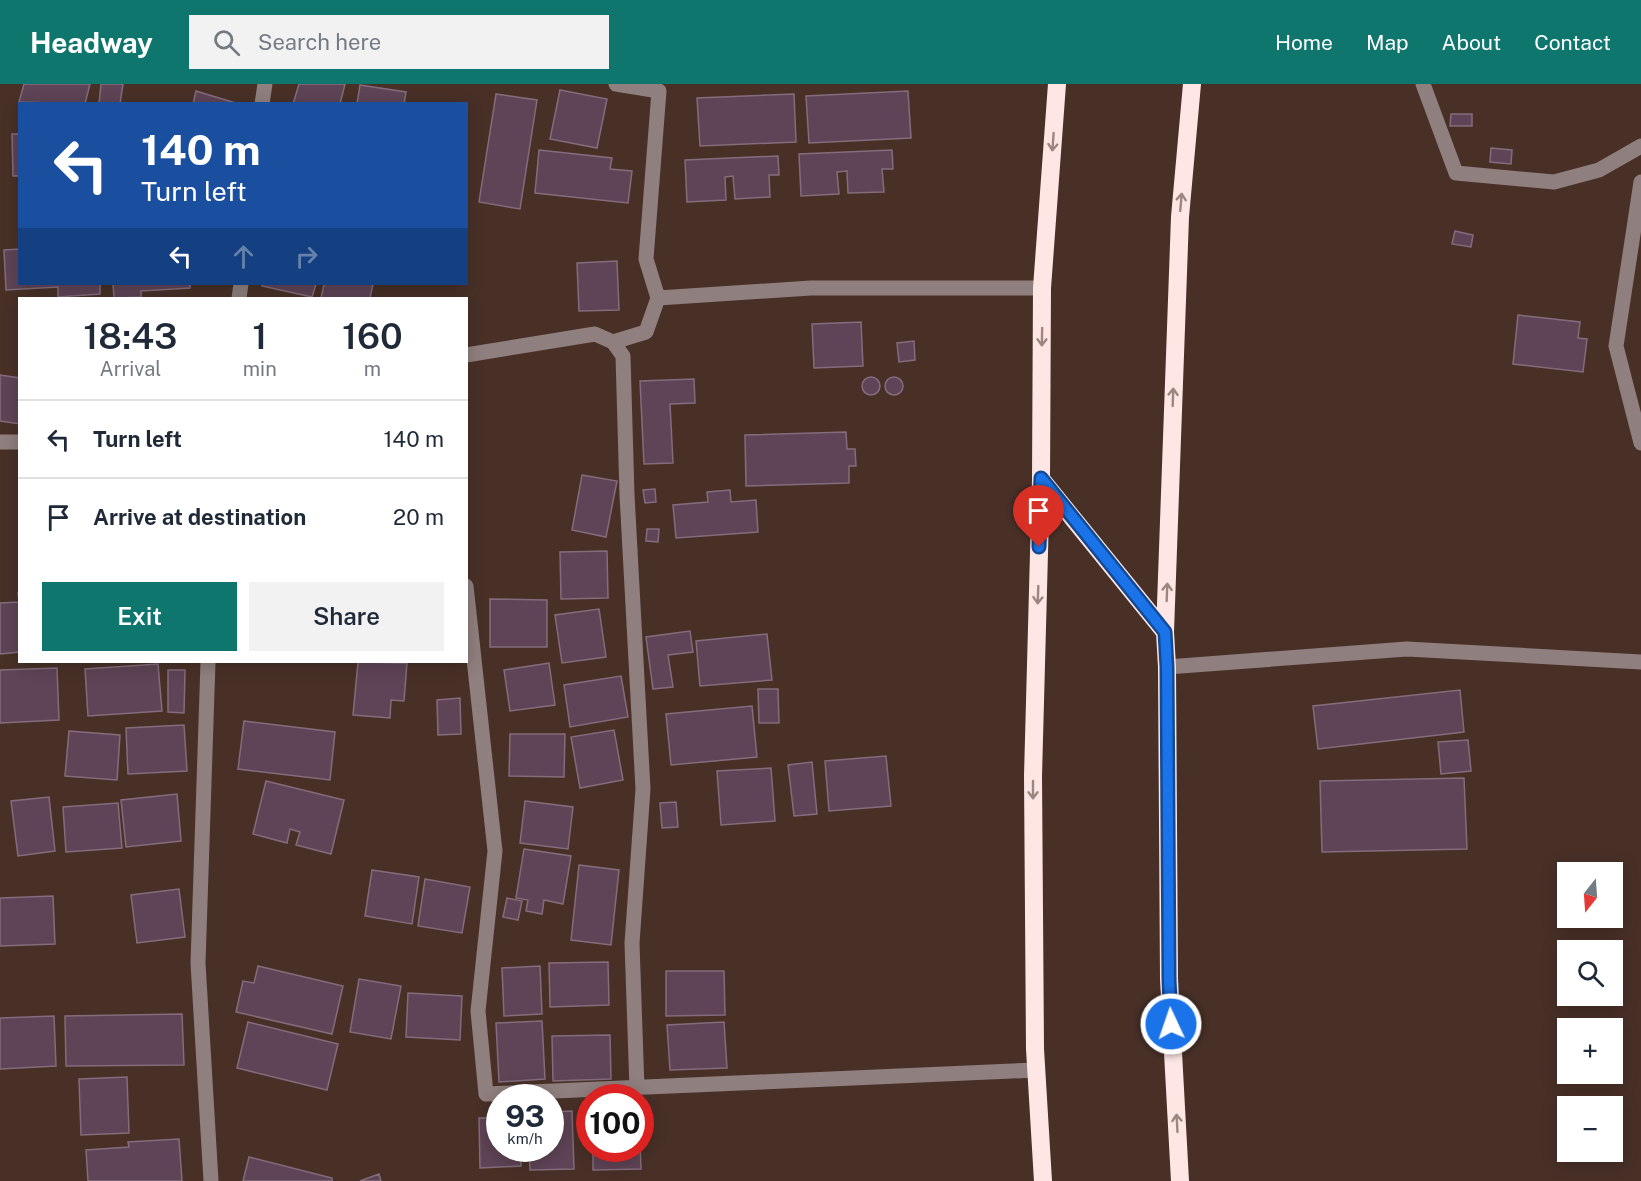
<!DOCTYPE html>
<meta charset="utf-8">
<style>
:root{--surface:#fff;--page:#f2f2f3;--text:#1f2937;--muted:#747a83;--line:#e0e1e3;--accent:#0f766e}
body{margin:0;font-family:"Public Sans",sans-serif;background:var(--page);color:var(--text);height:100vh;display:flex;flex-direction:column;font-size:22px;white-space:nowrap}
*{box-sizing:border-box;margin:0}
p{font-size:20px;color:var(--muted)}
.icon{flex:none;width:33px;height:33px;fill:none;stroke:currentColor;stroke-width:2;stroke-linecap:round;stroke-linejoin:round}
.map{position:relative;flex:1;overflow:hidden}
.sheet{position:absolute;left:18px;top:213px;width:450px;height:366px;display:flex;flex-direction:column;background:var(--surface);border-radius:0px;box-shadow:0 3px 15px #0003}
.sheet>*{flex:none}
.banner{position:absolute;left:18px;top:18px;width:450px;height:183px;border-radius:0px;box-shadow:0 3px 15px #0003;background:#1a4fa0;color:#fff;overflow:hidden}
.needle{width:39px;rotate:197deg}
.tools{position:absolute;left:1557px;top:778px;display:grid;gap:12px}
.tools a{display:grid;place-items:center;width:66px;height:66px;border-radius:0px;background:var(--surface);box-shadow:0 3px 15px #0003;font-size:30px}
.speed{position:absolute;left:486px;top:1000px;display:flex;gap:12px;font-size:30px;font-weight:700;text-align:center}
.speed>*{display:grid;place-content:center;width:78px;height:78px;border-radius:50%;background:var(--surface);box-shadow:0 3px 15px #0003;line-height:1}
.speed small{font-size:15px;font-weight:400}
.speed .limit{border:9px solid #d22;background:#fff;color:#111}
.pin{position:absolute;display:grid;place-items:center;width:51px;height:51px;color:#fff;margin:-62px -26px;border-radius:50% 50% 50% 0;rotate:-45deg;box-shadow:0 0 6px #0007}
.pin .icon{rotate:45deg}
.me{position:absolute;width:66px;margin:-33px;rotate:357deg;stroke-linejoin:round;filter:drop-shadow(0 0 4px #0008)}
.turn{display:flex;align-items:center;gap:21px;height:126px;padding:0 24px;font-size:27px}
.turn .icon{width:78px;height:78px;stroke-width:2.5}
.turn b{display:block;font-size:42px;line-height:51px}
.lanes{display:flex;align-items:center;height:57px;padding:0 24px;background:#0003;justify-content:center;gap:30px;direction:ltr}
.lanes .off{opacity:.35}
.eta{display:flex;justify-content:space-evenly;align-items:center;height:102px;text-align:center}
.eta b{font-size:36px;font-weight:600;line-height:42px}
.cta{display:flex;gap:12px;margin-top:auto;padding:12px 24px}
.cta a{flex:1;height:69px;border-radius:0px;background:var(--accent);color:#fff;font-size:24px;font-weight:600;line-height:69px;text-align:center}
.cta a+a{background:var(--page);color:var(--text)}
ul{padding:0;list-style:none}
li{display:flex;align-items:center;gap:18px;height:78px;padding:0 24px;border-top:2px solid var(--line)}
li div{flex:1}
li b{display:block;font-size:22px}
li em{font-style:normal}
header{display:flex;align-items:center;gap:36px;box-sizing:border-box;height:84px;padding:0 30px;background:var(--accent);color:#fff}
header strong{font-size:28px}
nav{display:flex;gap:33px;margin-inline-start:auto;font-size:21px}
.search{width:420px;height:54px;background:var(--page);display:flex;align-items:center;gap:15px;box-sizing:border-box;padding:0 21px;border-radius:0px;color:var(--muted);font-size:22px}
.map>svg:first-child{display:block}
.building{fill:#5e4456;stroke:#846c7c;stroke-width:1.5}
.lines{fill:none;stroke-linecap:round;stroke-linejoin:round}
.minor{stroke:#8f7f7e;stroke-width:15}
.highway{stroke:#fee6e4;stroke-width:18}
.oneway{stroke:#9e8680}
.route-casing{stroke:#114b97;stroke-width:15}
.route{stroke:#1a73e8;stroke-width:10}
</style>
<header>
<strong>Headway</strong>
<div class="search"><svg class="icon" aria-label="search" viewBox="0 0 24 24"><circle cx="10" cy="10" r="6"/><path d="M15 15l6 6"/></svg>Search here</div>
<nav><a>Home</a><a>Map</a><a>About</a><a>Contact</a></nav>
</header>
<div class="map">
<svg width="1641" height="1097" viewBox="0 0 1641 1097">
<rect width="100%" height="100%" fill="#483027"/>
<path class="building" d="M24,0H90L85,20L19,18Z
M101,0H123L120,20H99Z
M299,0H345L340,20H293Z
M360,1L406,8L404,20H357Z
M560,6L607,15L597,64L550,55Z
M196,7L239,20H193Z
M908,7L911,54L809,59L806,12Z
M496,10L537,16L520,125L479,118Z
M794,10L796,58L700,62L697,14Z
M1451,30H1472V42H1450Z
M12,50H20V92H13Z
M1491,64L1512,66L1511,80L1490,78Z
M539,66L612,74L610,85L632,87L628,119L535,109Z
M892,66L893,85H882L884,108L848,109L847,87L837,88L839,110L801,112L799,70Z
M778,72L779,91H769L770,113L735,115L733,92L725,93L726,116L687,118L685,76Z
M1455,147L1473,151L1471,163L1452,160Z
M20,165V200H100V210L58,213V203L6,206L4,166Z
M617,177L619,226L579,227L577,179Z
M113,200H190V204L141,207V213L114,214Z
M262,200H316L312,213L262,202Z
M324,200H373L370,214H321Z
M1518,231L1580,238L1578,254L1587,255L1583,288L1513,280Z
M861,238L863,282L814,284L812,240Z
M914,257L915,276L899,278L897,259Z
M0,291L20,294V340L0,337Z
M885 302a9 9 0 1 1 18 0a9 9 0 1 1-18 0Z
M862 302a9 9 0 1 1 18 0a9 9 0 1 1-18 0Z
M694,295L695,319L670,320L673,379L644,380L640,297Z
M846,348L847,365H855L856,382H849V399L746,402L745,351Z
M582,391L617,397L606,453L572,446Z
M655,405L656,418L645,419L643,406Z
M730,406L731,418L756,416L758,448L676,454L673,421L708,418L707,408Z
M647,445H659L658,458L646,457Z
M607,467L608,514L561,515L560,468Z
M18,509H20V568L0,570V519L19,518Z
M490,515L547,516V563H490Z
M599,525L606,573L562,579L555,531Z
M690,547L693,568L668,571L673,603L653,605L646,553Z
M767,550L772,596L700,602L696,557Z
M358,578L407,579L404,617L391,616L390,634L353,631Z
M549,579L555,621L510,627L504,586Z
M158,580L162,627L88,632L85,585Z
M57,584L59,636L0,639V586Z
M168,586H185L184,629L168,628Z
M621,592L628,633L570,643L564,601Z
M758,605H778L779,639H759Z
M1460,606L1464,648L1318,665L1313,622Z
M460,614L461,650L438,651L437,616Z
M752,622L757,673L671,681L666,630Z
M244,637L335,648L330,696L238,685Z
M184,641L187,687L128,690L126,644Z
M614,646L623,696L580,704L571,653Z
M69,647L120,651L117,696L65,692Z
M510,650H565L564,693L509,692Z
M1468,656L1471,687L1441,690L1438,658Z
M886,672L891,722L829,727L825,677Z
M812,678L817,730L794,732L788,681Z
M771,684L775,737L721,741L717,687Z
M1464,694L1467,765L1322,768L1320,697Z
M266,697L344,716L331,770L296,761L300,748L290,745L287,759L253,750Z
M177,710L181,757L126,763L121,716Z
M49,713L55,767L18,772L11,717Z
M525,717L573,723L568,765L520,759Z
M676,718L678,743L662,744L660,719Z
M118,719L122,764L66,768L63,723Z
M524,765L571,772L563,820L544,816L542,830L526,827L528,816L516,814Z
M579,781L619,786L611,861L571,856Z
M372,786L419,793L412,840L365,832Z
M425,795L470,803L462,849L418,842Z
M179,805L185,853L137,859L131,811Z
M53,812L55,860L0,862V814Z
M507,814L522,817L518,836L503,833Z
M608,878L609,921L550,923L549,879Z
M258,882L343,902L332,950L236,928L243,897L254,899Z
M540,882L542,930L504,932L502,884Z
M666,887H724L725,931L666,932Z
M359,895L401,902L391,955L350,948Z
M408,909L462,912L460,956L406,953Z
M182,930L184,981L66,982L65,932Z
M54,932L56,982L0,985V934Z
M542,937L545,995L499,998L496,939Z
M248,938L338,960L327,1006L237,984Z
M724,938L727,984L670,986L667,941Z
M610,951L611,995L553,997L552,952Z
M127,993L129,1049L81,1051L79,995Z
M572,1027L574,1085L530,1086L529,1065H550V1028Z
M479,1034H500V1065H521V1082L480,1084Z
M179,1055L182,1097H88L86,1066L129,1063L128,1058Z
M640,1058L641,1085L593,1086V1065H640Z
M249,1073L332,1094V1097H243Z
M379,1090L381,1097H360Z"/>
<g class="lines">
<path class="minor" d="M616,0L659,7L646,175L658,214
M1423,0L1456,89L1554,98L1599,86L1641,62
M262,20L265,0
M1641,98L1616,262L1641,359
M239,214L241,200
M613,258L646,248L658,214L811,204H1042
M466,271L595,250L613,258L623,272L627,411L643,705L632,859L637,1005
M0,358H20
M466,502L495,767L478,927L486,1010L1036,986
M208,578L198,879L211,1097
M1167,583L1407,565L1641,578"/>
<path class="highway" d="M1041,395L1165,548
M1043,1097L1035,965L1033,692L1041,395L1042,204L1057,0
M1180,1097L1169,895L1167,583L1165,548L1180,133L1192,0"/>
</g>
<defs><path id="oneway-shaft" d="M-6 0H5M1.5-3L5.5 0L1.5 3" fill="none" stroke-width="1.6" stroke-linecap="round" stroke-linejoin="round" transform="scale(1.5)"/></defs>
<g class="oneway">
<use href="#oneway-shaft" transform="translate(1053 58) rotate(94)"/>
<use href="#oneway-shaft" transform="translate(1181 118) rotate(-85)"/>
<use href="#oneway-shaft" transform="translate(1042 253) rotate(91)"/>
<use href="#oneway-shaft" transform="translate(1173 313) rotate(-88)"/>
<use href="#oneway-shaft" transform="translate(1167 508) rotate(-88)"/>
<use href="#oneway-shaft" transform="translate(1038 511) rotate(92)"/>
<use href="#oneway-shaft" transform="translate(1033 706) rotate(90)"/>
<use href="#oneway-shaft" transform="translate(1177 1039) rotate(-93)"/>
</g>
<g class="lines">
<defs>
<path id="route" d="M1039,463L1041,394L1165,548L1167,583L1169,895L1171,940"/>
</defs>
<use href="#route" class="route-casing"/>
<use href="#route" class="route"/>
</g>
</svg>
<div class="tools">
<a><svg class="needle" viewBox="-14 -14 28 28"><path d="M0-13l5 13h-10z" fill="#e53935"/><path d="M0 13l5-13h-10z" fill="#747a83"/></svg></a>
<a><svg class="icon" aria-label="search" viewBox="0 0 24 24"><circle cx="10" cy="10" r="6"/><path d="M15 15l6 6"/></svg></a>
<a>+</a>
<a>−</a>
</div>
<div class="speed"><div>93<small>km/h</small></div><div class="limit">100</div></div>
<div class="pin" style="left:1039px;top:463px;background:#d93025"><svg class="icon" aria-label="arrive" viewBox="0 0 24 24"><path d="M6 21V4h12l-3 4 3 4H6"/></svg></div>
<svg class="me" style="left:1171px;top:940px" viewBox="-20 -20 40 40"><circle r="17" fill="#1a73e8" stroke="#fff" stroke-width="3"/><path d="M0-11L8 9 0 5-8 9z" fill="#fff"/></svg>
<div class="banner">
<div class="turn"><svg class="icon" aria-label="left" viewBox="0 0 24 24"><path d="M17 20v-9H6M10 6l-5 5 5 5"/></svg><div><b>140 m</b>Turn left</div></div>
<div class="lanes"><svg class="icon" aria-label="left" viewBox="0 0 24 24"><path d="M17 20v-9H6M10 6l-5 5 5 5"/></svg><svg class="icon off" aria-label="ahead" viewBox="0 0 24 24"><path d="M12 20V5M6 11l6-6 6 6"/></svg><svg class="icon off" aria-label="right" viewBox="0 0 24 24"><path d="M7 20v-9h11M14 6l5 5-5 5"/></svg></div>
</div>
<section class="sheet">
<div class="eta">
<div><b>18:43</b><p>Arrival</p></div>
<div><b>1</b><p>min</p></div>
<div><b>160</b><p>m</p></div>
</div>
<ul>
<li><svg class="icon" aria-label="left" viewBox="0 0 24 24"><path d="M17 20v-9H6M10 6l-5 5 5 5"/></svg><div><b>Turn left</b></div><em>140 m</em></li>
<li><svg class="icon" aria-label="arrive" viewBox="0 0 24 24"><path d="M6 21V4h12l-3 4 3 4H6"/></svg><div><b>Arrive at destination</b></div><em>20 m</em></li>
</ul>
<div class="cta"><a>Exit</a><a>Share</a></div>
</section>
</div>
